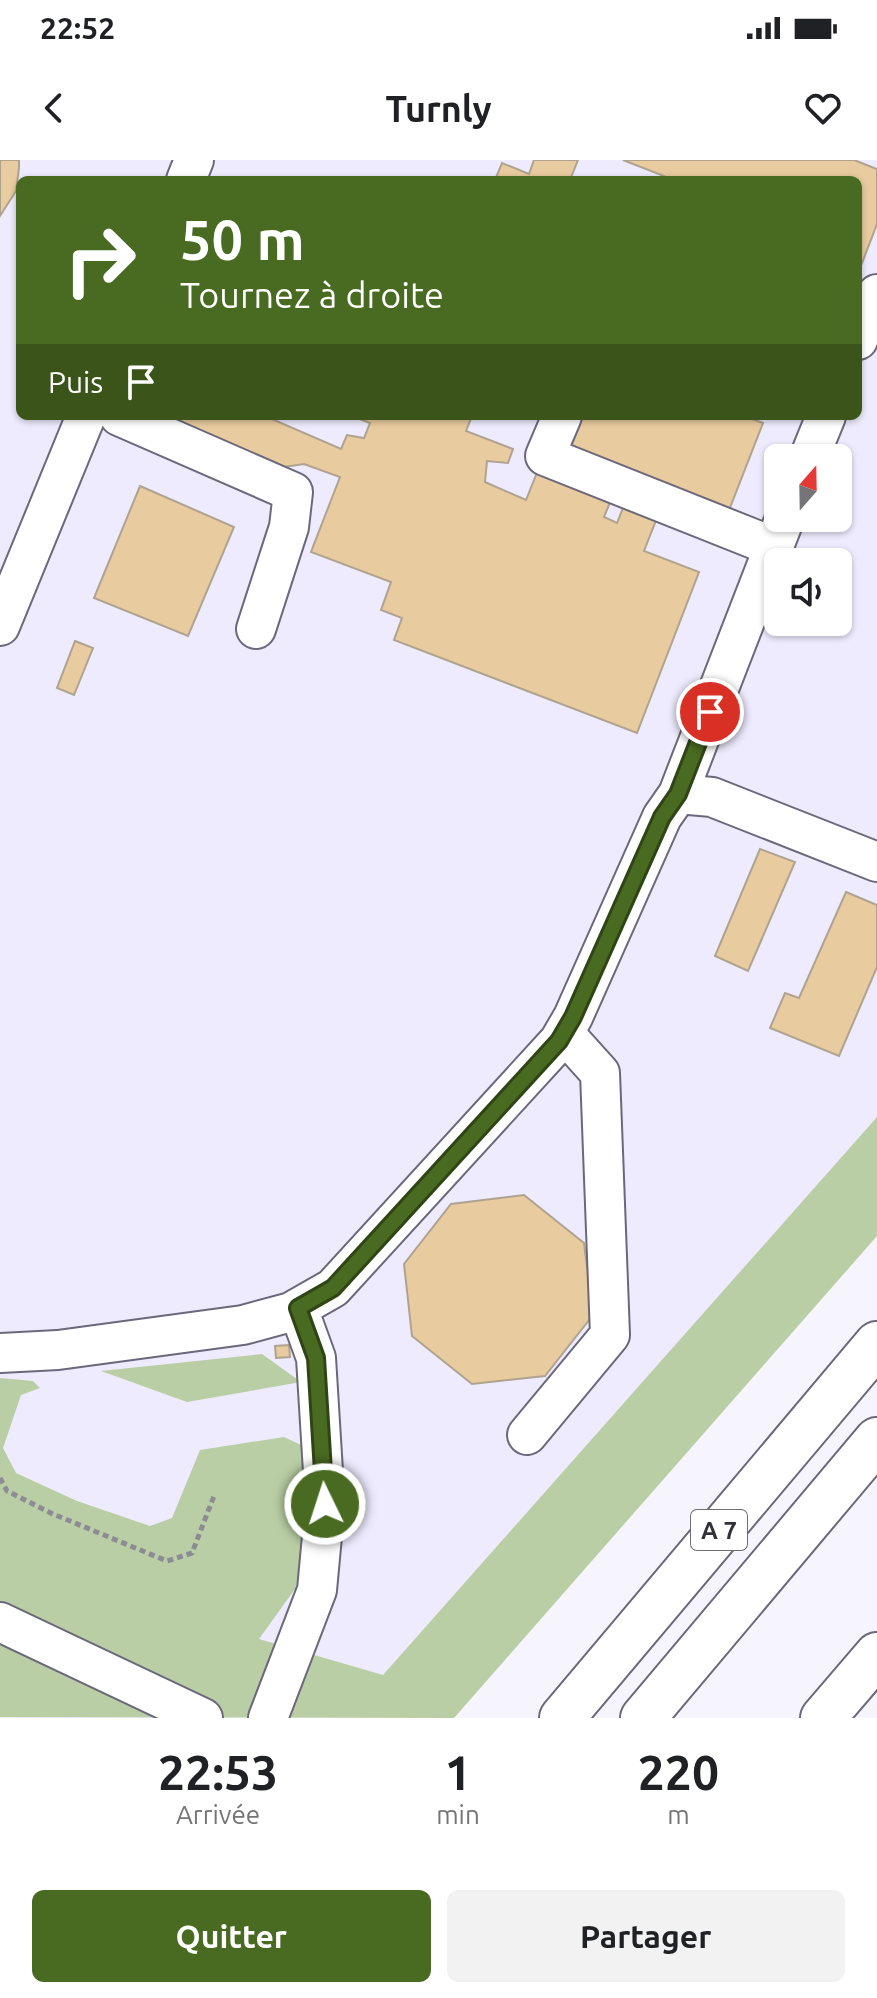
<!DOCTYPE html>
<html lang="fr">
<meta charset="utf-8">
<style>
:root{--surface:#fff;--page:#f2f2f2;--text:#202124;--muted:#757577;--accent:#496a21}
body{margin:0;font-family:Ubuntu,sans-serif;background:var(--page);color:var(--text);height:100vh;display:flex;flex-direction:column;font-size:30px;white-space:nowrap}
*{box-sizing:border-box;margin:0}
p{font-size:26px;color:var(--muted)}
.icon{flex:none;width:44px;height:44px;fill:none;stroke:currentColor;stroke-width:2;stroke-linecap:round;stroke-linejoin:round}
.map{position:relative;height:1558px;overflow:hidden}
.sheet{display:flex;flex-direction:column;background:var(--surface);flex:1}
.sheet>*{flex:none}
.banner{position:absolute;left:16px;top:16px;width:846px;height:244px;border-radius:12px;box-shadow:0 2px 6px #0004;background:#496a21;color:#fff;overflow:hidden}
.needle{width:52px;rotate:20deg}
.tools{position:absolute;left:764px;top:284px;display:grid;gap:16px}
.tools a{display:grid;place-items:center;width:88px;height:88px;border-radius:12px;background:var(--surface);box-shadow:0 2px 6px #0004;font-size:40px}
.pin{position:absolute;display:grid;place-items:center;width:68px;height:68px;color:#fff;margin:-34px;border:4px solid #fff;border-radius:50%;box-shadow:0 2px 8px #0007}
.me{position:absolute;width:88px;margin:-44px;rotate:356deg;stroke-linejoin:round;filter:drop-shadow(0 0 6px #0008)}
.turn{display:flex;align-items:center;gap:28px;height:168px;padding:0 32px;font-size:36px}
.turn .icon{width:104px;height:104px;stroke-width:2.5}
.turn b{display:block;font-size:56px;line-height:68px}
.then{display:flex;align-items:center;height:76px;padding:0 32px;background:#0003;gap:16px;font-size:30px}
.eta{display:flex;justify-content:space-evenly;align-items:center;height:136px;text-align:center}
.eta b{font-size:48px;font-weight:700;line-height:56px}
.action{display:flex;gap:16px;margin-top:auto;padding:16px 32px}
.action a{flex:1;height:92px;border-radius:12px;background:var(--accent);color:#fff;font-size:32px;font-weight:700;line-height:92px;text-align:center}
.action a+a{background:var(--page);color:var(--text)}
.status{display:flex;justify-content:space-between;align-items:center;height:56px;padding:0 40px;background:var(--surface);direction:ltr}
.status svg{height:22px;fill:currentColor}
header{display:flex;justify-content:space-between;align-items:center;height:104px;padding:0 32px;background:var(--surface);font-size:36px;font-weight:700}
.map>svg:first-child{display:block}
.built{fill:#edebfd;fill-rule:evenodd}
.green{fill:#b9cea4}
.building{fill:#e8cb9f;stroke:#afa390;stroke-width:2}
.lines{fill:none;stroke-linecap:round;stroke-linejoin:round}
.minor-casing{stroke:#6b687b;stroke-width:42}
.major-casing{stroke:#6b687b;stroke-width:48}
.highway-casing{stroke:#6b687b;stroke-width:48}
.path{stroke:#8d8c95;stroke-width:5;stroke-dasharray:6 4;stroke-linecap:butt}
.minor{stroke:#fff;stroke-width:38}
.major{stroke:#fff;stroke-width:44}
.highway{stroke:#fff;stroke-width:44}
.route-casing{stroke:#2f4515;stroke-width:20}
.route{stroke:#496a21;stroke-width:14}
.labels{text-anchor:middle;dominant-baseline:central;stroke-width:6;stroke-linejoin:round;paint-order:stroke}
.shield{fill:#fff;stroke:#706e74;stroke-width:2}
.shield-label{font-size:24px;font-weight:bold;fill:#323039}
</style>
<div class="status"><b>22:52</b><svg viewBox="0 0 49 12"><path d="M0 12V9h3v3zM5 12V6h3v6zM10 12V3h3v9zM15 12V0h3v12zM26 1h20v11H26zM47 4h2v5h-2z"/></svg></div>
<header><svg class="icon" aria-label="back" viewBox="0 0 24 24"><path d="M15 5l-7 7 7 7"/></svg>Turnly<svg class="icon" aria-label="heart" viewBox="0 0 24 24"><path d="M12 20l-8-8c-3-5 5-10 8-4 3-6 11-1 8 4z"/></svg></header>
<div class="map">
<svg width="877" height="1558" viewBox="0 0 877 1558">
<rect width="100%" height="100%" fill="#f6f5fe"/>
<path class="built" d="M0,0H877V957L383,1515L232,1558H0ZM20,20H858V256H20ZM778,298H838V358H778ZM778,402H838V462H778Z"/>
<path class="green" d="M877,957V1076L454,1558L0,1557V1218L33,1221L40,1228L21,1235L3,1288L16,1313L77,1341L150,1366L172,1358L200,1290L284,1277L316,1292L314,1362L295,1429L259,1479L383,1515Z
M262,1194L301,1222L187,1242L101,1211Z"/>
<path class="building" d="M0,0H19V8L16,31L0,56Z
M534,0H578L570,20H495L502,3L529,14Z
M623,0H854L877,9V64L859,111L858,20H674Z
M162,256H265L341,289L347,275L364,278L370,263L352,256H472L466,271L513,289L508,303L487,301L485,322L526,340L538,310L611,340L604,357L617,363L634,320L568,294L583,256H744L763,263L726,358L666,335L644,391L699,412L637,573L394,480L402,458L381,450L391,422L311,392L340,317L304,304L277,308Z
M140,326L234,367L188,476L94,438Z
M75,481L93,488L74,535L57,528Z
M760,689L795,702L748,811L715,796Z
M846,732L877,745V807L839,896L770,868L785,833L799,838Z
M524,1035L584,1083L593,1155L545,1216L472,1224L412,1176L404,1104L451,1044Z
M289,1185L290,1197L276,1198L275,1186Z"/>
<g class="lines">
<defs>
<path id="minor" d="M186,20L194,0
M858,180L877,134
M119,256L293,332L289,367L256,469
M562,256L545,296L774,387
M809,298L826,256
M0,466L86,256
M678,634L785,358
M0,1193L58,1190L243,1165L291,1152L333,1128L559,881L573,857L662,657L678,634L712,637L877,702
M527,1275L610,1175L600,913L564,873
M0,1462L203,1558
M268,1558L317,1430L325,1344L316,1198L298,1148"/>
<path id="major" d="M823,1558L877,1495"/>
<path id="highway" d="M562,1558L877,1184
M643,1558L877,1280"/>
</defs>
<use href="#minor" class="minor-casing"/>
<use href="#major" class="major-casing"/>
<use href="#highway" class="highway-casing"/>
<path class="path" d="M0,1318L7,1331L53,1354L167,1401L192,1393L214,1336"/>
<use href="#minor" class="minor"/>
<use href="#major" class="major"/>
<use href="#highway" class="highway"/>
</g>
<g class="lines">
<defs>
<path id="route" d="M325,1344L316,1198L298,1148L333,1128L559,881L573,857L662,657L678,634L710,552"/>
</defs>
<use href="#route" class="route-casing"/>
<use href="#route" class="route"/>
</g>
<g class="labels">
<rect class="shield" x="691" y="1350" width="56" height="40" rx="6"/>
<g class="shield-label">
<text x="719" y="1370">A 7</text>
</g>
</g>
</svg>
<div class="tools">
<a><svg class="needle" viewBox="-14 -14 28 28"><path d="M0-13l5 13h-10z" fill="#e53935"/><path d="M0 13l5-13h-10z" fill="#757577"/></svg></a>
<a><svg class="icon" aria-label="sound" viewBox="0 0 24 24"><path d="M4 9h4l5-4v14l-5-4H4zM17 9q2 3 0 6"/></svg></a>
</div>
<div class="pin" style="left:710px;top:552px;background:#d93025"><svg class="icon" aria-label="arrive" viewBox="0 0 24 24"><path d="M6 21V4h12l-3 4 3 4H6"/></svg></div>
<svg class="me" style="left:325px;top:1344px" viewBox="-20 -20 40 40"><circle r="17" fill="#496a21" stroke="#fff" stroke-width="3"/><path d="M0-11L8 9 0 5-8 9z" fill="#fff"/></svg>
<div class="banner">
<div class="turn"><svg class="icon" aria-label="right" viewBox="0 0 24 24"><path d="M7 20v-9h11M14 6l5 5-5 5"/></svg><div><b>50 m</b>Tournez à droite</div></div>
<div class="then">Puis<svg class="icon" aria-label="arrive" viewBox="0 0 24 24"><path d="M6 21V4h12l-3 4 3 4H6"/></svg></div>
</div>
</div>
<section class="sheet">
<div class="eta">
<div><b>22:53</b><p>Arrivée</p></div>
<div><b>1</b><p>min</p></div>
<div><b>220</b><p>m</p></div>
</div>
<div class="action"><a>Quitter</a><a>Partager</a></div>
</section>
